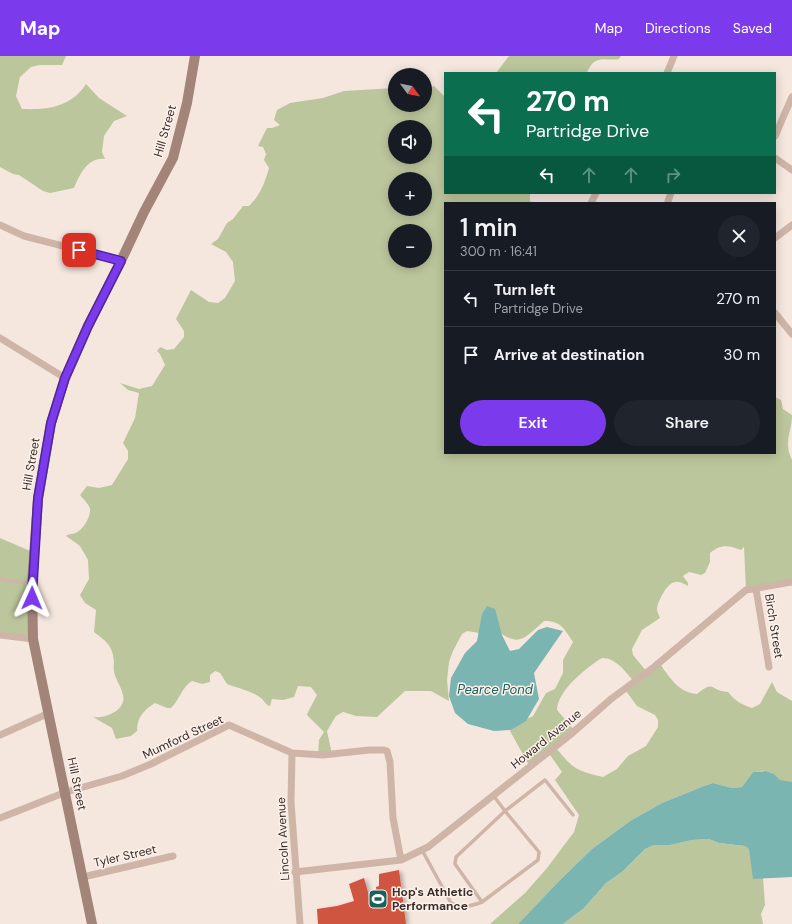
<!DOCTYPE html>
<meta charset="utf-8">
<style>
:root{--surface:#171b24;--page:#20242c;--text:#f1f3f6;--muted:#9ea1a6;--line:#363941;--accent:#7c3aed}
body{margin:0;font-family:"DM Sans",sans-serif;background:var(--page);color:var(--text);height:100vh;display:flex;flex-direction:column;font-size:15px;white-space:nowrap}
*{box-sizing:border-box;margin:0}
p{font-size:13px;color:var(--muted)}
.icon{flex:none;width:22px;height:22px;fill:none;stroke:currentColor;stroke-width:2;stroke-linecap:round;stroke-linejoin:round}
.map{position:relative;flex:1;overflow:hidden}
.sheet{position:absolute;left:444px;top:146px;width:332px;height:252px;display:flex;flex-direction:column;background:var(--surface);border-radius:0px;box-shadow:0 2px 10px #0003}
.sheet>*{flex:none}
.top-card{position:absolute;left:444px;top:16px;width:332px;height:122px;border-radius:0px;box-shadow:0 2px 10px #0003;background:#0b6e4f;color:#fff;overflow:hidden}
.needle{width:26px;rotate:122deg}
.fabs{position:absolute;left:388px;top:12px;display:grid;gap:8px}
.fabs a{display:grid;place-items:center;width:44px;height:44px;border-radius:50%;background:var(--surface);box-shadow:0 2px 10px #0003;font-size:20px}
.pin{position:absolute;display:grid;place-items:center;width:34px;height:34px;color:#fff;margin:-17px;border-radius:8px;box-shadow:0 2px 6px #0006}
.me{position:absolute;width:44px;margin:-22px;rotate:1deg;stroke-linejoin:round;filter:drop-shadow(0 0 3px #0008)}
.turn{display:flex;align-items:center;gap:14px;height:84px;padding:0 16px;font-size:18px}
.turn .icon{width:52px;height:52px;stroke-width:2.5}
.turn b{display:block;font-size:28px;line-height:34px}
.lanes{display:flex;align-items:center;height:38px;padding:0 16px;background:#0003;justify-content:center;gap:20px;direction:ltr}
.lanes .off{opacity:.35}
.round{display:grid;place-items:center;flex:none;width:42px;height:42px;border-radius:21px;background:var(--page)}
.head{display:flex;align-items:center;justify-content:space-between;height:68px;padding:0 16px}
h1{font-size:24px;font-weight:600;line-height:30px}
.action{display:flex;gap:8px;margin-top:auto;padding:8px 16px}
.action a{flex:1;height:46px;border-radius:24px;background:var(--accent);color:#fff;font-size:16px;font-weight:600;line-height:46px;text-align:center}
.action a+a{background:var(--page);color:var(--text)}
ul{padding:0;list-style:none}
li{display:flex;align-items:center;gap:12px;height:56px;padding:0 16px;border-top:1px solid var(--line)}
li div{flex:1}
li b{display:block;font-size:15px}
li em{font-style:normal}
header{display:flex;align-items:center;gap:24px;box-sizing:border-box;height:56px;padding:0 20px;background:var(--accent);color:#fff}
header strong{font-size:19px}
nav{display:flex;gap:22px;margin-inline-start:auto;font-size:14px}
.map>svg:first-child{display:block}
.green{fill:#bcc69c;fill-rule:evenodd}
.water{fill:#7ab5b1}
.building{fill:#d05440;filter:url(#shadow)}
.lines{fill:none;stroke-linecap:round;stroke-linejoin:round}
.lane{stroke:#ceb5a8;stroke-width:3.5}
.street{stroke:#ceb5a8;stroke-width:7}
.secondary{stroke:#a28479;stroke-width:10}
.route-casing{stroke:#51269a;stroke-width:10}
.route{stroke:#7c3aed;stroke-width:7}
.labels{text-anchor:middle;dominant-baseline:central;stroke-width:3;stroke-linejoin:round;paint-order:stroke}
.street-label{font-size:12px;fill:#3b2c29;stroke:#fcf2eb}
.poi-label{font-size:12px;font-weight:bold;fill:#3b2c29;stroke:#fcf2eb;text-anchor:start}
.water-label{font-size:13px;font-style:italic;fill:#1a605d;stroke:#fcf2eb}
</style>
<header>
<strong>Map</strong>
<nav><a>Map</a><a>Directions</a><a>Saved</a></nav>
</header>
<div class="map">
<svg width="792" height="868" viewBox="0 0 792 868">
<defs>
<filter id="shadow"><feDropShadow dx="3" dy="1.5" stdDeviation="2" flood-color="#0004"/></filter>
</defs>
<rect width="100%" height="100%" fill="#f5e7de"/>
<path class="green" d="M0,0H66L62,9H40L31,11L20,21L16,40L22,53C48,54 71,51 86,28L99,42L127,60L114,65L104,80L102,96L105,103C88,101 80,118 74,132L50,137L43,135L19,119L13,118L0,111Z
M509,0H621L619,3C609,5 599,0 592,8C590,11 588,13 587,17H496Z
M434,30L445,41V137H530V145L532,147H445V397H775V341L781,344L783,353L792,359C792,375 783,386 792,404V526L746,534L744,491L741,494C728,489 721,488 710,497V506L705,517L701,519L689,516L683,520L688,527V530C684,528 680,525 675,526C667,527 658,545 657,553C657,556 659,559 660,562L642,574L632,593L633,599L647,616L660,608C670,622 678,636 697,638C716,623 709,635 728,636C734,644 742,649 752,652L760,648L772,626L777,636L792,645V733C781,729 777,717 766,715C762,714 757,716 753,716L742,731L732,732L713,727L704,730L662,747L630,765L592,793L560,824L518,868H490L525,837L547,812L574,776L579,759L555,724L562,716L550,699L530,711L510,675L522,665L533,660L546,637L555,633L563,617V604L573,586C564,573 562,565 544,565C521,586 518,591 492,571L479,577L467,575L462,578L453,595L449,606L447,624L449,645L431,635H405L377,661L356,660L343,656L336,660L327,675L332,698L318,700L319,684L324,676L307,659L308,656L317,639L311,631L298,630L294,641L283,644L272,643L270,650C265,649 265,645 261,642C252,635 237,632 227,628L220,617L215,615L210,619V626L202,628L192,625C182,631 180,643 171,652H167L155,647C144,654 137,661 137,675L131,680L116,683L112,672L93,661C105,663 127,654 123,639C121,630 115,623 114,615C113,612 114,609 114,606C113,590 106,585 94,576L96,554L85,547L80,539L89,523L88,504L80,490L66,480C70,477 71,479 75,477C83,475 91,460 90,453C89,448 83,443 80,439L87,430L99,432L112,429L128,403V395L123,387L135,362L139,337L128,334L120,327L139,333L152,330L165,309L160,298L157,295L160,291L167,294L174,293L184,281V275L176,263L191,234L209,246L218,247L225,242L235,225L233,206L226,196L211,188L218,183L227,167L233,163L243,150H249C260,140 265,126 269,112L264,104L266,98L263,91L258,90L267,72H272L280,69L274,64L277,54L290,47L323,42L344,35L395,32V49H425V33ZM395,71H425V101H395ZM395,123H425V153H395ZM395,175H425V205H395ZM602,602C616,602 626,616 634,626L626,635L637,650L655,659L658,664V671L646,690L628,700L617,713L603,721C577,715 573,713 556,692L575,675L557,654C557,635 587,611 602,602Z
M0,482L35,497L33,583L0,579Z
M709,783L719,787L745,790L752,794L763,821L765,849L761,858L763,868H563L584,852L606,827L622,816L645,793L654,789H670L692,784Z"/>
<path class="water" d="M487,550L495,553L502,579L510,595L519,593L538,574L547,571L563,575L534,617L539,643L526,665L511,674L494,675L468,668L455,657L449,640L451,622L465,597L477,585L482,558Z
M766,715L774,718L780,724L792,726V821L753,823L749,793L745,790L719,787L709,783L692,784L670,789H654L645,793L622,816L606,827L584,852L563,868H518L560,824L592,793L630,765L662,747L704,730L713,727L732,732L742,731L753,716Z"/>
<path class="building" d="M399,814L406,868H318L317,853L337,850L354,845L349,828L364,822L369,840L377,838L376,831L379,830V818Z"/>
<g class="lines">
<path class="lane" d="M0,523L31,528
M422,794L451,847C462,853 471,850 482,846L538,804L539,796L505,755L545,724L573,759
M482,846L455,808L456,801L505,755L493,739"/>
<path class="street" d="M667,17L674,0
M775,80L792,41
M775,102L792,114
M668,145L671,137
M591,147L596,137
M0,169L24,180L121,205
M775,182L792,169
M775,257L792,278
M0,282L65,322
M756,533L769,611
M0,579L33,583
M0,679L49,657
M292,697L291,746L300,868
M0,762L66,736L122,720L151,708L229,669L292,697L323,699L369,694H384L387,695L390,706L393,762L401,804
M295,816L401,804L428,791L570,679L611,643L654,611L746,534L792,526
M83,821L173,800"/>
<path class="secondary" d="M92,868L33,583L32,528L38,443L51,367L65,322L88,270L121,205L144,156L173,102L187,47L195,0"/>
</g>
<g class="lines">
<defs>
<path id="route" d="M32,542L38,442L51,367L65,322L88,270L121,205L79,194"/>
</defs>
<use href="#route" class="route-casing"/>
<use href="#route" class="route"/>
</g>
<defs>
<symbol id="stadium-square" viewBox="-11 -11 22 22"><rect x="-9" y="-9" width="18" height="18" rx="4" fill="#1a605d" stroke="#fcf2eb"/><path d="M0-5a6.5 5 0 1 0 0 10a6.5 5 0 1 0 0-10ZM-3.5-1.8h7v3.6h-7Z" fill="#fff"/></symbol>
</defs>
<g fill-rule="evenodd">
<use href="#stadium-square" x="367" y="832" width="22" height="22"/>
</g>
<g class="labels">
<g class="street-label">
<text transform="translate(165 75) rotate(-74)">Hill Street</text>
<text transform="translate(31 408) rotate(-80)">Hill Street</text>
<text transform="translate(774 570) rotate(81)">Birch Street</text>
<text transform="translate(183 681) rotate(-25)">Mumford Street</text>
<text transform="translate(546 683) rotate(-39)">Howard Avenue</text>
<text transform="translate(77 728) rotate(78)">Hill Street</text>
<text transform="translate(283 783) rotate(-93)">Lincoln Avenue</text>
<text transform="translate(125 800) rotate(-13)">Tyler Street</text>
</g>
<g class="poi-label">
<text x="392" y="836">Hop's Athletic<tspan x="392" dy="14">Performance</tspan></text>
</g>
<g class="water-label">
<text x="495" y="633">Pearce Pond</text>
</g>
</g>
</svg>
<div class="fabs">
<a><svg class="needle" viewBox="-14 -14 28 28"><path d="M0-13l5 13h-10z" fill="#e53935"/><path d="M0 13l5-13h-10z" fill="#9ea1a6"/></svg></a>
<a><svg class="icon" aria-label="sound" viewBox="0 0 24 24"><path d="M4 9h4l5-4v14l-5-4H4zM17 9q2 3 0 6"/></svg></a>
<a>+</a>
<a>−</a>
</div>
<div class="pin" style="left:79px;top:194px;background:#d93025"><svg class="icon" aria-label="arrive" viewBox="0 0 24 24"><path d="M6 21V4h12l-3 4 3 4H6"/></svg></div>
<svg class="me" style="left:32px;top:542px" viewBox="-20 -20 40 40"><path d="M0-17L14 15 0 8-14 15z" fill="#7c3aed" stroke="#fff" stroke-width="4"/></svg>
<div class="top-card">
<div class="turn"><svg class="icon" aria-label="left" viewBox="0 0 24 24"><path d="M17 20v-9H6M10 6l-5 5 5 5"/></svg><div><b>270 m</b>Partridge Drive</div></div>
<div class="lanes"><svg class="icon" aria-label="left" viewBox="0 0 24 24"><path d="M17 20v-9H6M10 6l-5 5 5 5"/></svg><svg class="icon off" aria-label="ahead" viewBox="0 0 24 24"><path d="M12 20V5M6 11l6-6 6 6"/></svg><svg class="icon off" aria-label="ahead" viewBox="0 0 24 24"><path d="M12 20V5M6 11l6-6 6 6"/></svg><svg class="icon off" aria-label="right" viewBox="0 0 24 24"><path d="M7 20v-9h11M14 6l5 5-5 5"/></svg></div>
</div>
<section class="sheet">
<div class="head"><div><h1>1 min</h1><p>300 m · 16:41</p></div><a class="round"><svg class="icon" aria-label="close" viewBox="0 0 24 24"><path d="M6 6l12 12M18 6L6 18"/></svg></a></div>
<ul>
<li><svg class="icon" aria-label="left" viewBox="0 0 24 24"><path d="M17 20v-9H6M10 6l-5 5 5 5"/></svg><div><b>Turn left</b><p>Partridge Drive</p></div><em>270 m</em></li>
<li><svg class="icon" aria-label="arrive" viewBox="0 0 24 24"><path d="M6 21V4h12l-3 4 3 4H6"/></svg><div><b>Arrive at destination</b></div><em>30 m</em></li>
</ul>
<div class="action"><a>Exit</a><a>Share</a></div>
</section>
</div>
